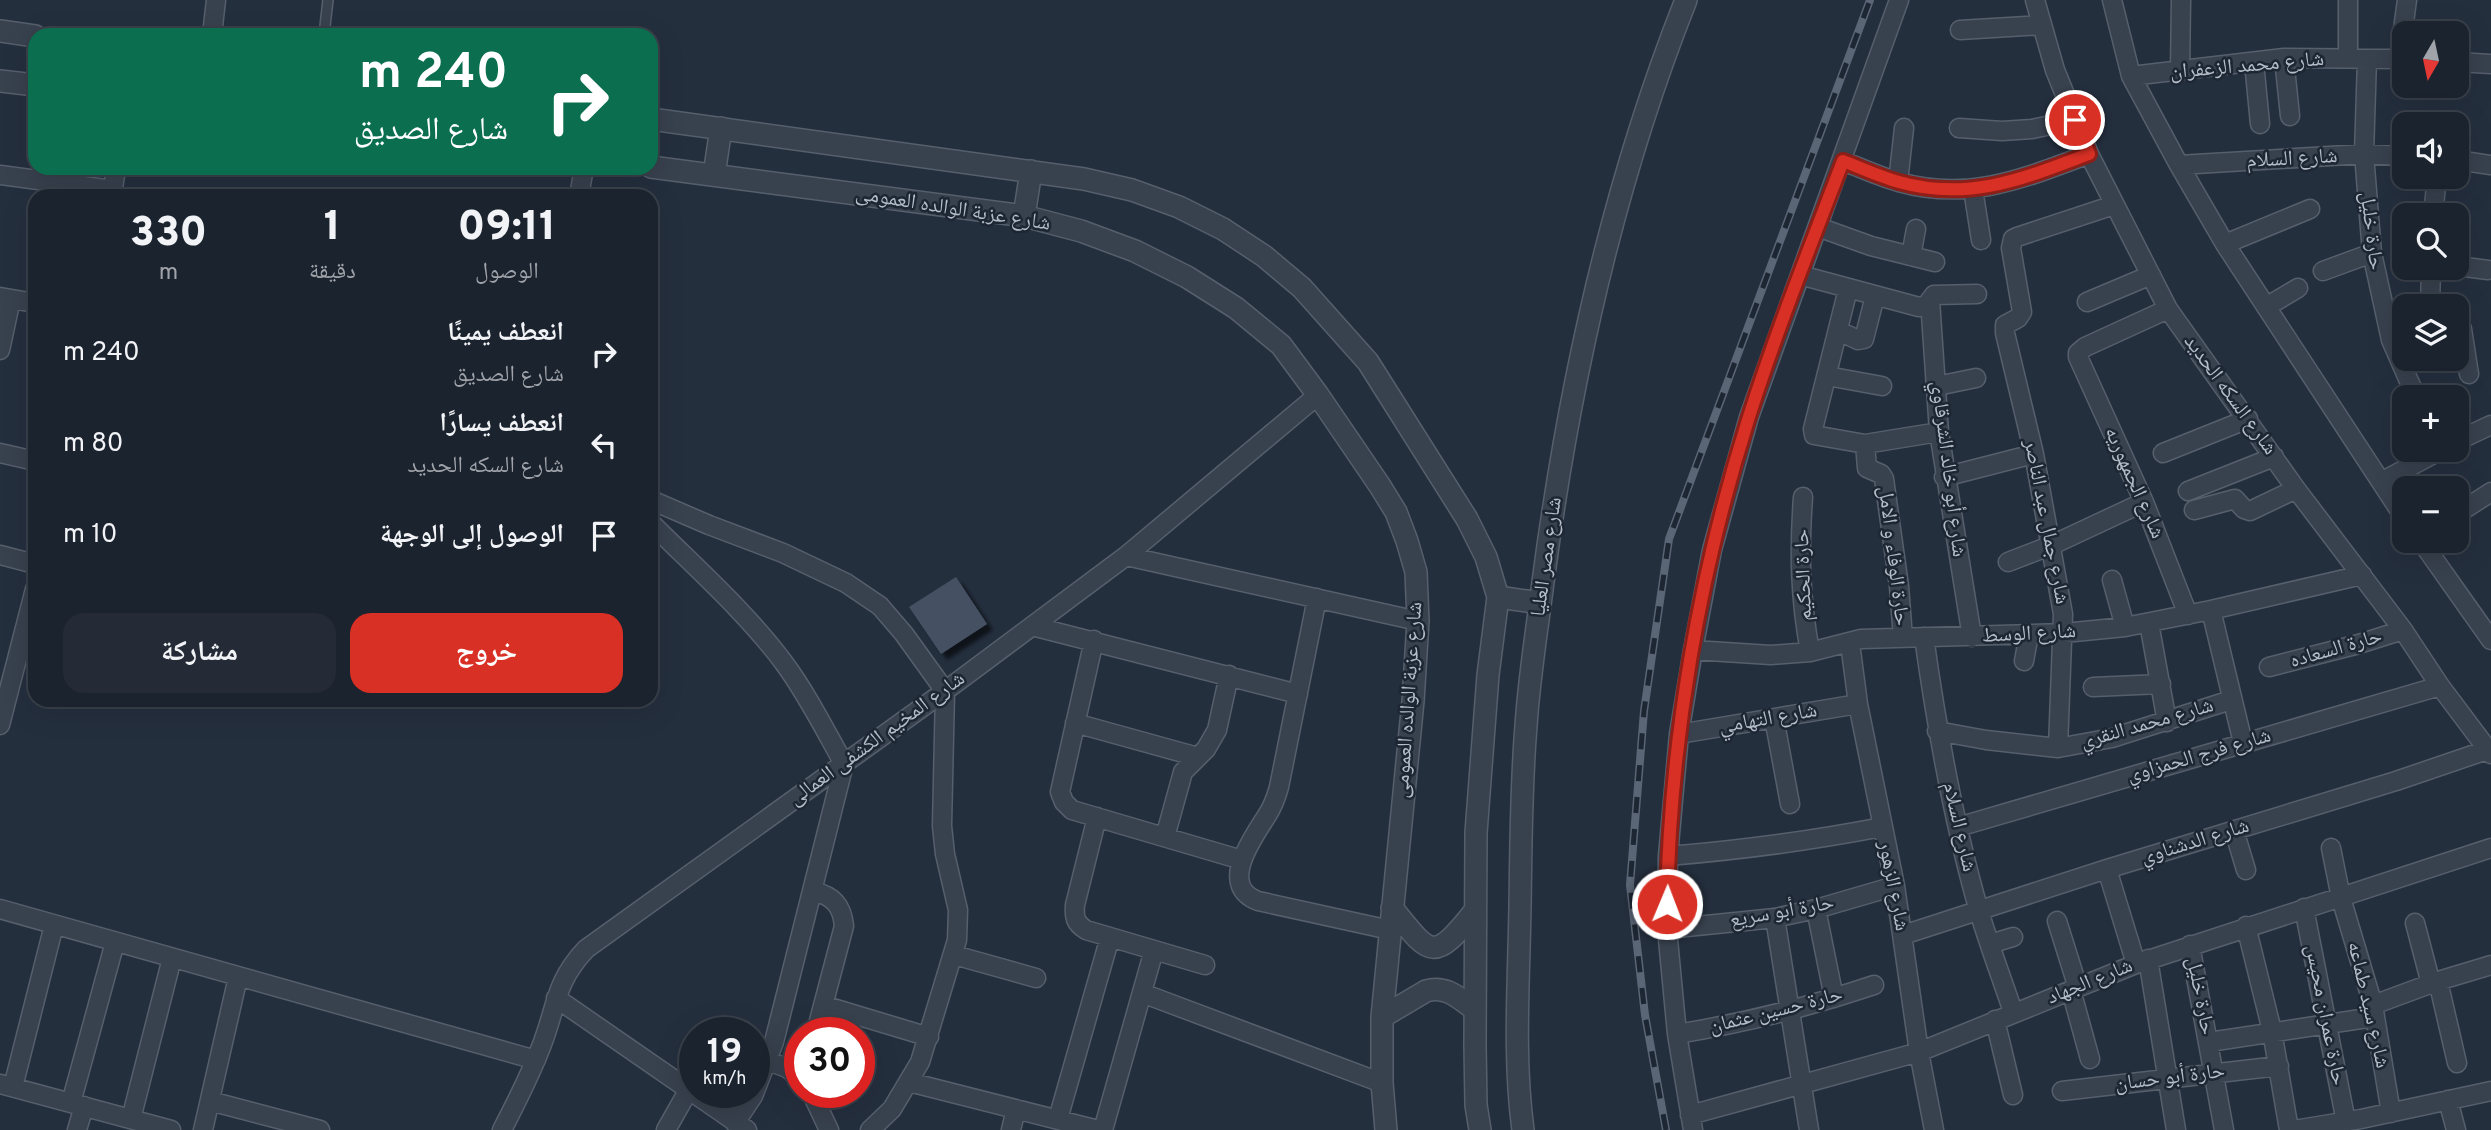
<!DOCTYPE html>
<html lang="ar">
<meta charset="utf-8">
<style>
:root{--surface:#1b232e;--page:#242b36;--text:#f1f3f6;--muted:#a0a4aa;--line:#39404a;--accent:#d93025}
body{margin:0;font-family:Overpass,"Noto Naskh Arabic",sans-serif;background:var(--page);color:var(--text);direction:rtl;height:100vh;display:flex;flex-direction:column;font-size:26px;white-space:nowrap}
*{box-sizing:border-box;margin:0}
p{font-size:23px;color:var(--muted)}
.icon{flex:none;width:38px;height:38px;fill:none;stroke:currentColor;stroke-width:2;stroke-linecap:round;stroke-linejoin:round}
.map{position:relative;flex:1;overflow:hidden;direction:ltr}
.sheet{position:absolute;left:28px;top:189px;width:630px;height:518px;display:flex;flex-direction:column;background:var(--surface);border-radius:21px;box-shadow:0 7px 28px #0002,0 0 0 2px var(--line);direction:rtl}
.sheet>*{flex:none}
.hud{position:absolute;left:28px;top:28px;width:630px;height:147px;border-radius:21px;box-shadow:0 7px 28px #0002,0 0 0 2px var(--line);direction:rtl;background:#0b6e4f;color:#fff;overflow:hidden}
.needle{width:46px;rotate:189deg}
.fabs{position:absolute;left:2392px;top:21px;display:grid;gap:14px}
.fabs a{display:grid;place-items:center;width:77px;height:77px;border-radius:14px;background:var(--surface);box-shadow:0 7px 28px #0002,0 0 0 2px var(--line);font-size:35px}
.speed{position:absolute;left:679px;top:1017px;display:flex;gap:14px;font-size:35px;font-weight:700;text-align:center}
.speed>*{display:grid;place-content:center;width:91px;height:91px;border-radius:50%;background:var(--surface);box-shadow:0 7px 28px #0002,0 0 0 2px var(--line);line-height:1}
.speed small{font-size:18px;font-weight:400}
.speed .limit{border:10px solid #d22;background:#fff;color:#111}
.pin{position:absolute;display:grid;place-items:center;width:60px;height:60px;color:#fff;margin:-30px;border:4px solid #fff;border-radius:50%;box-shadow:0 2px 7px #0007}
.me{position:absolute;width:77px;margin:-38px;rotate:1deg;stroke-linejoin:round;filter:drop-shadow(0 0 5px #0008)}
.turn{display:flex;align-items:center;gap:24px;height:147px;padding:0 35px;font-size:32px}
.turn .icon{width:91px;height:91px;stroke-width:2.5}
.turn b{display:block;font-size:49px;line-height:60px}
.eta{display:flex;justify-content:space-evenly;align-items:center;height:119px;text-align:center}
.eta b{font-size:42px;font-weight:800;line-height:49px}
.cta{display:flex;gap:14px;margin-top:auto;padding:14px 35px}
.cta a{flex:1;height:80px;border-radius:21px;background:var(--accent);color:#fff;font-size:28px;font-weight:800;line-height:80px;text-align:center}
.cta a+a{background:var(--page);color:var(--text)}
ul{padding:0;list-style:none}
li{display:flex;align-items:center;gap:21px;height:91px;padding:0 35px}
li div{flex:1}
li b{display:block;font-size:26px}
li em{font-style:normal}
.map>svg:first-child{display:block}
.building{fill:#455162;filter:url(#shadow)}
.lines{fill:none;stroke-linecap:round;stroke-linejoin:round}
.service-casing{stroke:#565f6c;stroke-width:12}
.minor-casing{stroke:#565f6c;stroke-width:21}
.tertiary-casing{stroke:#565f6c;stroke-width:24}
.service{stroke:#38414e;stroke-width:9}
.minor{stroke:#38414e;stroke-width:18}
.tertiary{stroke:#38414e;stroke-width:21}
.rail-casing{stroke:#5a6575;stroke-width:8}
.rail{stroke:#1d2633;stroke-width:5;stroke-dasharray:16;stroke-linecap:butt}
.route-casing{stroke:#8d1f18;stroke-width:18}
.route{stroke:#d93025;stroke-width:12}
.labels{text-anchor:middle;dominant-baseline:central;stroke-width:5;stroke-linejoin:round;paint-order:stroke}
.street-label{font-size:21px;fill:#b4bcc9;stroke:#1d2633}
</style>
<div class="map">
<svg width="2491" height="1130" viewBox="0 0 2491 1130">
<defs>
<filter id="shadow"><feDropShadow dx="6" dy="6" stdDeviation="2" flood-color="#0009"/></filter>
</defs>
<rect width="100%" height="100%" fill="#242f3e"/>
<path class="building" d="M956,577L987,624L941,654L909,607Z"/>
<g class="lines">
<defs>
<path id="service" d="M324,35L328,0"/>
<path id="minor" d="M2035,0L2055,70L2089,154L2168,309L2296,489L2403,630L2440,686L2491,754
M2112,0L2131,76L2179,165L2225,244L2404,517
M1960,30L2042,25
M212,35L216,0
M2284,58L2290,116
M2348,58V0
M2367,59L2364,154L2372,253L2391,340L2416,397
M2399,59L2407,0
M2254,62L2260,124
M2457,62L2491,64
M2180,71L2181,0
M2131,76L2284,58L2404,59
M1959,128L2002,131L2032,129L2075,120
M2457,160L2491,165
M1843,161C1861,168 1880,177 1899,182C1969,202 2025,178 2089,154
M2179,165L2364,154L2404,156
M0,175L113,190
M1898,182L1904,128
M1973,189L1981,240
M112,196L116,168
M579,196L584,168
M2433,215L2437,177
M1818,227L1871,246L1935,262
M2225,244L2310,209
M1911,256L1916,229
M2457,266L2488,270
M2323,271L2372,253
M1800,275L1919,307L1927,305L1934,295L1977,294
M1848,289L1813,429L1814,435L1865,444L1939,432
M0,297L35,303
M1930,300L1939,432L1972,637
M2087,302L2151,275
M2430,306L2431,268
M2266,307L2298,288
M2168,309L2085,347L2078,353V357L2144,502L2188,615
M2457,325L2462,329L2469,374
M1839,331L1858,340L1864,339L1875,296
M0,350L11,299
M1827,376L1882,386
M1937,386L1976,378
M2457,441L2491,425
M1865,444L1867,468L1881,474L1884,479L1899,586L1903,638
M0,453L35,461
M2163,453L2248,419
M1944,477L2034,454
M2381,482L2441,450
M2188,491L2274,457
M1803,497C1799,553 1800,597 1810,652
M651,500L709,525L783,553L846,583L880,606L904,634L945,691L942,826L945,854L958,910L957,940L920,1062L892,1109L870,1130
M2194,510L2235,499L2244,509L2250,511L2296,489
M2457,514L2491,492
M651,523C694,566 748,614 784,663C807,694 825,730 844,764L774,1042L753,1096L735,1123
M2421,541L2491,640
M0,555L35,564
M1126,556L1418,621
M2008,562L2052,545L2144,502
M2112,580L2125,627
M1317,598L1279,787C1276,798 1272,808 1266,817C1252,839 1218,886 1258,901L1390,930
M2211,610L2243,743
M2149,623L2167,722
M1032,626L1298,694
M1924,637C1937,730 1953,821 1979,911C1989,945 2002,979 2013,1012
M1094,640L1060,792L1064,802L1072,810L1242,860
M1850,643L1858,704L1895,886L1919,1052L1934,1130
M1693,650L1771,655L1810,652L1861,639L2064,633L2125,627L2211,610L2362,575
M2024,661L2029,634
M2269,667L2359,644L2403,630
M2093,687L2161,684
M1774,718L1790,804
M1075,723L1198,757
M0,725L35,589
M1937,731L1986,740L2058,748L2112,738L2231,700
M1679,734L1858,704
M2058,748L2063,614L2034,454L2005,333V325L2018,318L2022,312L2011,248L2013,239L2017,237L2114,205
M1097,817L1075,905C1074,917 1075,923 1086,930L1205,965
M1958,827L2440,686
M2234,830L2246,870
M1165,837L1183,772L1206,749L1217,730L1229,675
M2331,848L2341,898L2373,1005L2391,1113
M1668,856C1740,850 1810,841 1882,827
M2107,869L2136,964
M813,891C833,896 842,905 844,926L816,1032
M2304,908L2346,1122
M0,909L536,1060
M1816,909L1834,998
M1775,918L1809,1130
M2057,921L2078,988
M2415,923L2431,984
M2246,926L2272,1031L2289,1130
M1667,929L1775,918L1816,909L1895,886
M1903,935L2107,869L2396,781L2487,750
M1990,944L2013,937
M2190,945L2224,1130
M954,955L1036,978
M2148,959L2176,1130
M2438,981L2457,1063
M2071,990L2090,1059
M1142,993L1382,1083
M556,998L747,1130
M823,1005L929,1037
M2373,1005L2438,981L2491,965
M1995,1020L2013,1095
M1677,1034C1744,1023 1809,1007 1874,985
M2209,1042L2374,1017
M768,1061L787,1068L800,1078
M909,1082L1098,1130
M0,1084L171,1130
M13,1087L54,925
M2062,1091L2279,1066
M811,1092L829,1130
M2448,1100L2456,1130
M210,1101L320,1130
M71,1103L115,942
M1690,1115L1919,1052L2136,964L2491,848
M131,1119L172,958
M1058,1119L1110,937
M77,1130L84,1106
M203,1130L238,977
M502,1130C516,1103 530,1075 541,1047C557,1007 554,983 586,949L945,691L1126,556L1318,395
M666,1130L688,1091
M1011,1130L1016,1109
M1103,1130L1154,950
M1693,1130L1677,1034L1667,929L1668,856L1679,734L1693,650L1712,550L1749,417L1899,0
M2294,1130L2361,1119L2491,1091"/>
<path id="tertiary" d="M0,31L35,36
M0,81L35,85
M651,119L1084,179L1132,190L1179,207L1223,229L1264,256L1302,288L1368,362L1467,519L1486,557L1498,597L1488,675L1476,833L1475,1045L1476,1105L1480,1130
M651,167L1024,216L1081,231L1135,251L1187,277L1236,308L1281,345L1318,395L1380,486L1396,512L1407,541L1416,572L1418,621L1413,701L1382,1017V1083L1386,1130
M714,175L721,128
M1024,216L1031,171
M1498,597L1540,603
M1392,908C1430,955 1433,964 1474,912
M1382,1017L1426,991C1446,985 1459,998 1474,1009
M1523,1130C1513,1056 1519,980 1520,905C1521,845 1521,785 1526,726C1529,678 1537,630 1543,582C1569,384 1612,186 1686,0"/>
</defs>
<use href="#service" class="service-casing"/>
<use href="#minor" class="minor-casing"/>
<use href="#tertiary" class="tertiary-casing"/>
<use href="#service" class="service"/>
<use href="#minor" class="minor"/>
<use href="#tertiary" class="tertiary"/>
<defs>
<path id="rail" d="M1666,1130L1645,1015L1630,885L1644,711L1669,539L1870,0"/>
</defs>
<use href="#rail" class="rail-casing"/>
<use href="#rail" class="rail"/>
</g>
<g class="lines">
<defs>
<path id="route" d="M1667,904C1670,741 1699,575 1748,420C1776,332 1810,247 1843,161C1861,168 1880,177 1899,182C1969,202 2025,178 2089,154L2075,120"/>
</defs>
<use href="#route" class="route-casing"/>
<use href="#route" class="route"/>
</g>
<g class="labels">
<g class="street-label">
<text transform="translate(2247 66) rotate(-5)">شارع محمد الزعفران</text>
<text transform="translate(2292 159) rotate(-3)">شارع السلام</text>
<text transform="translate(953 209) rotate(9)">شارع عزبة الوالده العمومى</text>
<text transform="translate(2371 231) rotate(83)">حارة خليل</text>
<text transform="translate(2230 395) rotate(54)">شارع السكه الحديد</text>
<text transform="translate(1948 469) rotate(83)">شارع أبو خالد الشرقاوي</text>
<text transform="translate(2134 483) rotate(66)">شارع الجمهوريه</text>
<text transform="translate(2046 522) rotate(79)">شارع جمال عبد الناصر</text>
<text transform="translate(1893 556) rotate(83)">حارة الوفاء و الامل</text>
<text transform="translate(1547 557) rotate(-82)">شارع مصر العليا</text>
<text transform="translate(1804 575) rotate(-92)">حارة الحكيم</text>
<text transform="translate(2029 634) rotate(-3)">شارع الوسط</text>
<text transform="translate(2336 649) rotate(-16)">حارة السعاده</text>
<text transform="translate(1409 700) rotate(-86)">شارع عزبة الوالده العمومى</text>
<text transform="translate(1768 719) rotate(-10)">شارع التهامي</text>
<text transform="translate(2147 724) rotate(-16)">شارع محمد النقري</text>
<text transform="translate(877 739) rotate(-36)">شارع المخيم الكشفى العمالى</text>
<text transform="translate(2199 756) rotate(-16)">شارع فرج الحمزاوي</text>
<text transform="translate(1959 827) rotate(77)">شارع السلام</text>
<text transform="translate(2195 842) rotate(-17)">شارع الدشناوي</text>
<text transform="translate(1893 886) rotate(79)">شارع الزهور</text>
<text transform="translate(1782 912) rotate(-10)">حارة أبو سريع</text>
<text transform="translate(2090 982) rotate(-22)">شارع الجهاد</text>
<text transform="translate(2200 996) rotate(79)">حارة خليل</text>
<text transform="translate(2368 1005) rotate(77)">شارع سيد طماعه</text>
<text transform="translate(1776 1011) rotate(-14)">حارة حسين عثمان</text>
<text transform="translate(2325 1015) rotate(79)">حارة عمران محيس</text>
<text transform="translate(2170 1078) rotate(-7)">حارة أبو حسان</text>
</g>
</g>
</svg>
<div class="fabs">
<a><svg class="needle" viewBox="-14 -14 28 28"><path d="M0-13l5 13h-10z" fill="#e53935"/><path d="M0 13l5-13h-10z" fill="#a0a4aa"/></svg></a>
<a><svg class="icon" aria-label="sound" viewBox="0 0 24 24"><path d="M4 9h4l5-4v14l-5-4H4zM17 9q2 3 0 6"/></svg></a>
<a><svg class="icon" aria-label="search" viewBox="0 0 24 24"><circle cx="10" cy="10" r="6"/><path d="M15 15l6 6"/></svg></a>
<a><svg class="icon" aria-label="layers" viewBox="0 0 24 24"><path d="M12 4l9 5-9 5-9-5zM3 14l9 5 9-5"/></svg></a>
<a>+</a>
<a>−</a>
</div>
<div class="speed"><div>19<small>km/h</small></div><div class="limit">30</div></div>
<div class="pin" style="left:2075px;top:120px;background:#d93025"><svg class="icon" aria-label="arrive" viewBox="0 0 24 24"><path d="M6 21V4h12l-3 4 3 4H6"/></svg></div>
<svg class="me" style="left:1667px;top:904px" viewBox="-20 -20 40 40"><circle r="17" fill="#d93025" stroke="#fff" stroke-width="3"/><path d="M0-11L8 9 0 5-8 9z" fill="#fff"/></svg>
<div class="hud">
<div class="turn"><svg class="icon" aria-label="right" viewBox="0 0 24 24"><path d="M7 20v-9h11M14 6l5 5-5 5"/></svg><div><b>240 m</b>شارع الصديق</div></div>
</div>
<section class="sheet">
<div class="eta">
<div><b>09:11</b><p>الوصول</p></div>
<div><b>1</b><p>دقيقة</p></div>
<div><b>330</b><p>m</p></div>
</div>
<ul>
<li><svg class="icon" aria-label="right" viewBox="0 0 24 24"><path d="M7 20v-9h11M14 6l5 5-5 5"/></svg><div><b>انعطف يمينًا</b><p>شارع الصديق</p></div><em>240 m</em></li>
<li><svg class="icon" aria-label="left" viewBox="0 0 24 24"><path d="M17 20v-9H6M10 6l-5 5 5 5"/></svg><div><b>انعطف يسارًا</b><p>شارع السكه الحديد</p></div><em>80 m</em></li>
<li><svg class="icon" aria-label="arrive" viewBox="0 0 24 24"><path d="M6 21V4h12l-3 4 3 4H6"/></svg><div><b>الوصول إلى الوجهة</b></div><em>10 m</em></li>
</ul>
<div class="cta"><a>خروج</a><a>مشاركة</a></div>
</section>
</div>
